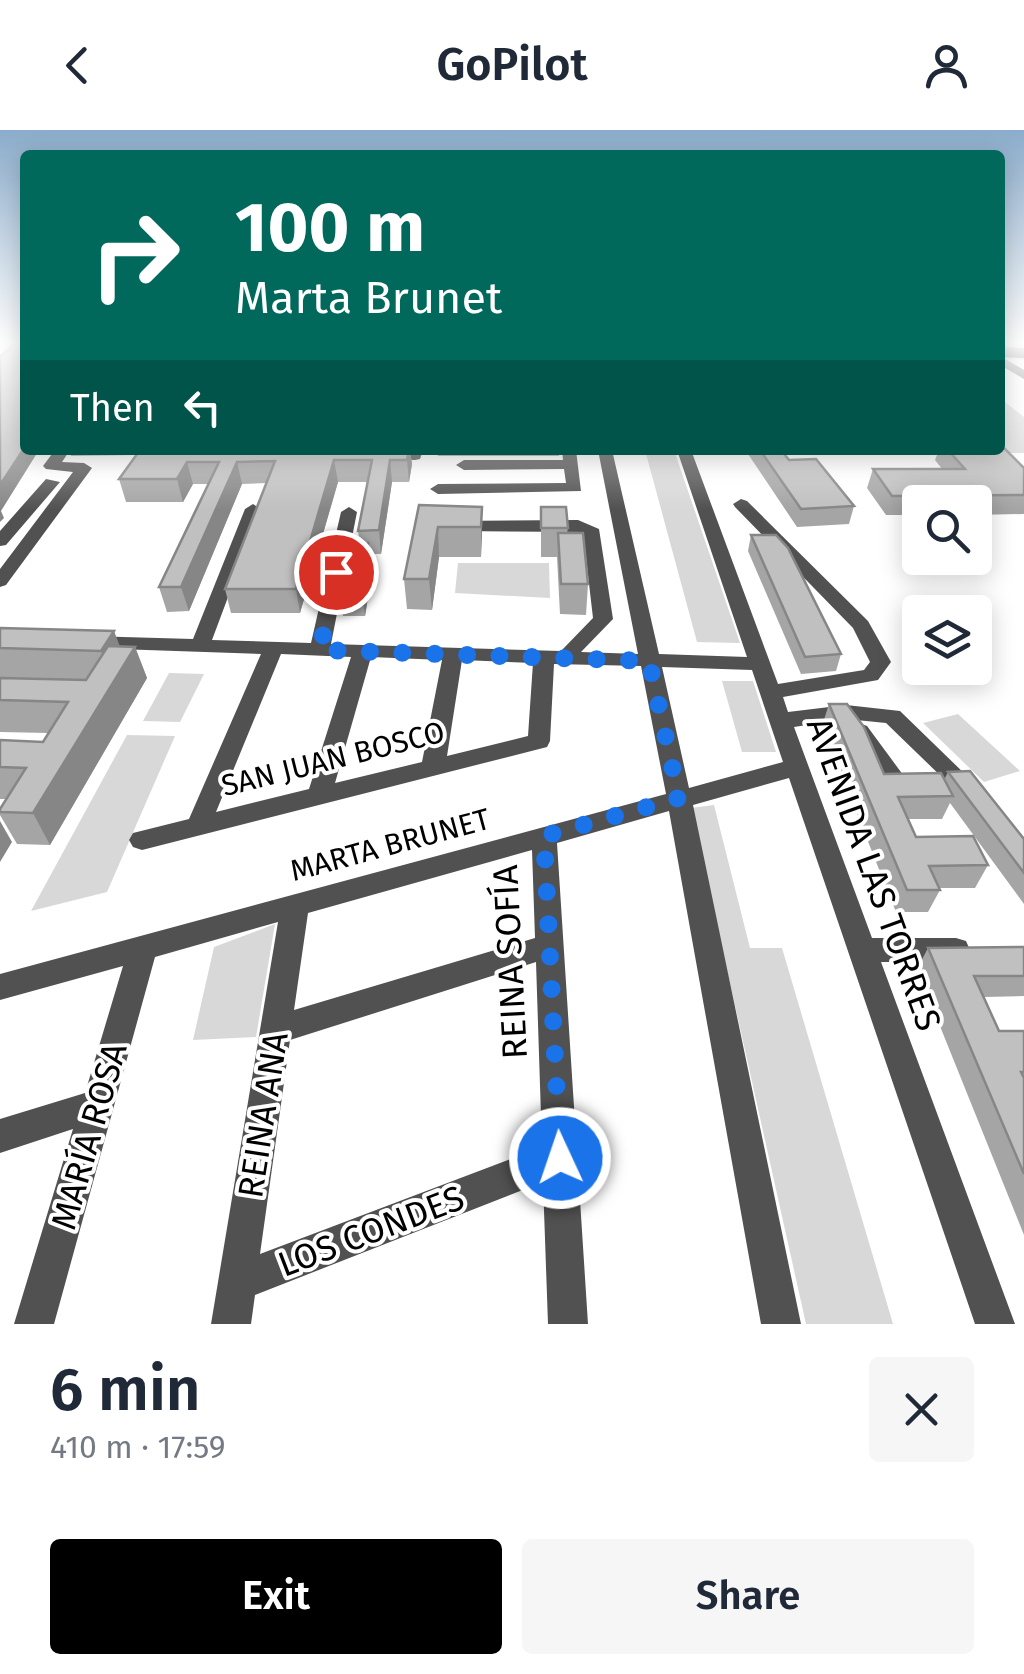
<!DOCTYPE html>
<meta charset="utf-8">
<style>
:root{--surface:#fff;--page:#f6f6f7;--text:#1f2937;--muted:#747a83;--accent:#000}
body{margin:0;font-family:"Fira Sans",sans-serif;background:var(--page);color:var(--text);height:100vh;display:flex;flex-direction:column;font-size:38px;white-space:nowrap}
*{box-sizing:border-box;margin:0}
p{font-size:32px;color:var(--muted)}
.icon{flex:none;width:55px;height:55px;fill:none;stroke:currentColor;stroke-width:2;stroke-linecap:round;stroke-linejoin:round}
.map{position:relative;height:1194px;overflow:hidden}
.details{display:flex;flex-direction:column;background:var(--surface);flex:1}
.details>*{flex:none}
.banner{position:absolute;left:20px;top:20px;width:985px;height:305px;border-radius:10px;box-shadow:0 5px 25px #0003;background:#00695c;color:#fff;overflow:hidden}
.buttons{position:absolute;left:902px;top:355px;display:grid;gap:20px}
.buttons a{display:grid;place-items:center;width:90px;height:90px;border-radius:10px;background:var(--surface);box-shadow:0 5px 25px #0003;font-size:50px}
.pin{position:absolute;display:grid;place-items:center;width:85px;height:85px;color:#fff;margin:-42px;border:5px solid #fff;border-radius:50%;box-shadow:0 2px 10px #0007}
.me{position:absolute;width:110px;margin:-55px;rotate:357deg;stroke-linejoin:round;filter:drop-shadow(0 0 8px #0008)}
.turn{display:flex;align-items:center;gap:35px;height:210px;padding:0 50px;font-size:45px}
.turn .icon{width:130px;height:130px;stroke-width:2.5}
.turn b{display:block;font-size:70px;line-height:85px}
.then{display:flex;align-items:center;height:95px;padding:0 50px;background:#0003;gap:20px;font-size:38px}
.round{display:grid;place-items:center;flex:none;width:105px;height:105px;border-radius:10px;background:var(--page)}
.overview{display:flex;align-items:center;justify-content:space-between;height:170px;padding:0 50px}
h1{font-size:60px;font-weight:600;line-height:75px}
.action{display:flex;gap:20px;margin-top:auto;padding:20px 50px}
.action a{flex:1;height:115px;border-radius:10px;background:var(--accent);color:#fff;font-size:40px;font-weight:600;line-height:115px;text-align:center}
.action a+a{background:var(--page);color:var(--text)}
header{display:flex;justify-content:space-between;align-items:center;height:130px;padding:0 50px;background:var(--surface);font-size:45px;font-weight:600}
.map>svg:first-child{display:block}
.green{fill:#d8d8d8}
.lines{fill:none;stroke-linecap:round;stroke-linejoin:round}
.highway-casing{stroke:#dbdbdb;stroke-width:4}
.minor{fill:#515151;fill-rule:evenodd}
.highway{fill:#000;fill-rule:evenodd}
.wall{fill:#a5a5a5}
.shaded-wall{fill:#868686}
.building{fill:#c0c0c0;stroke:#868686;stroke-width:2.5}
.route{stroke:#1a73e8;stroke-width:18;stroke-dasharray:0 32.4}
.labels{text-anchor:middle;dominant-baseline:central;stroke-width:8;stroke-linejoin:round;paint-order:stroke}
.street-label{font-size:30px;fill:#000;stroke:#fff}
.near-street-label{font-size:35px;fill:#000;stroke:#fff}
</style>
<header><svg class="icon" aria-label="back" viewBox="0 0 24 24"><path d="M15 5l-7 7 7 7"/></svg>GoPilot<svg class="icon" aria-label="person" viewBox="0 0 24 24"><circle cx="12" cy="8" r="4"/><path d="M4 21q1-7 8-7t8 7"/></svg></header>
<div class="map">
<svg width="1024" height="1194" viewBox="0 0 1024 1194">
<rect width="100%" height="100%" fill="#fff"/>
<path class="green" d="M1000,268L1024,287V323H842L839,320H1000Z
M645,320H674L740,513L697,512Z
M458,433H549L550,468L455,463Z
M169,543L204,544L180,592L143,591Z
M722,551H753L776,622H742Z
M958,584L1020,641L984,652L923,593Z
M127,605L175,606L107,762L31,781Z
M714,675L750,818H782L893,1194H806L691,678Z
M275,794L256,907L193,910L214,817Z"/>
<g class="lines">
<defs>
<path id="highway" d="M1000,217L1024,218V228L1000,227Z"/>
</defs>
<use href="#highway" class="highway-casing"/>
<path class="minor" d="M1000,226L1024,240V249L1000,235Z
M55,320H70L62,332L84,333L92,338L6,455L0,457V439L73,342L46,339L43,336Z
M423,320L420,329L415,330H380L373,326L380,322Z
M562,320H576L581,361L438,364L430,359L438,354L566,353L564,339L464,340L456,335L464,330H563Z
M598,320H612L659,524L747,527L677,320H691L778,554L864,540L870,532L853,498L735,377L733,374L741,369L747,371L868,491L891,532L878,550L783,567L788,582L846,575L900,581L969,648L965,654H949L886,593L846,589L794,597L872,808H956L966,811L970,820L966,829L956,832H881L1015,1194H975L789,648L693,675L801,1194H761L669,681L557,713L588,1194H548L543,1052L255,1165L251,1194H211L278,792L155,827L54,1194H14L73,999L0,1023V989L85,963L123,836L0,870V844L666,664L641,536L554,534L550,611L547,617L142,720L133,717L129,710L133,703L189,689L261,524L88,518L78,512L88,506L193,509L245,379L253,374L261,379L212,510L311,513L341,382L349,377L357,382L331,514L561,521L593,488L583,402L453,401L445,396L453,391L578,390L599,399L613,489L581,522L638,524ZM281,524L351,527L309,659L216,682ZM371,527L442,530L422,632L335,653ZM462,530L533,533L528,606L447,626ZM662,537L752,540L783,632L689,658ZM532,720L535,808L294,880L308,783ZM536,832L542,1017L260,1124L290,910Z
M46,349L60,352L6,415L0,416V401Z
M859,593L867,596L909,653L912,659L909,665H891L848,601Z"/>
<use href="#highway" class="highway"/>
</g>
<path class="wall" d="M69,320H410L412,334L409,352H392L381,424H369L372,443L365,486H343L338,455L360,414L358,401L368,352H338L300,483H231L225,459L266,353L242,354L189,481L167,482L159,457L208,354H193L183,372H126L119,349L136,325L71,326Z
M437,320H560L559,326H438Z
M749,320H781L789,330L854,376L849,394L797,397L748,324Z
M939,320H1000L1024,338V384L975,385V372H920V385H886L867,358L873,339H942L935,330Z
M419,375L482,377L481,427H439L432,480L407,479L404,449Z
M541,377L568,398L567,403L588,454L586,485L560,484L557,427H541Z
M751,405L841,524L836,541L801,544L748,421Z
M0,498L120,516L135,517L147,548L50,715L17,714L0,685V679L6,669H0V610L43,612L48,603L0,602Z
M829,574L884,644L944,650L948,642L1024,709V774L950,673L942,689H908L916,707L988,735L975,758H939L940,760L928,782H896L822,596Z
M1024,817V866L984,867L999,901H1024V1105L917,839L928,818Z"/>
<path class="shaded-wall" d="M25,317V320H39L1,381L4,388L0,392V355Z
M409,320H410L412,334L409,352L407,330Z
M334,330L338,352L300,483L296,459Z
M390,330L392,352L381,424L379,400Z
M187,332L193,354L183,372L177,349Z
M237,332L242,354L189,481L181,457Z
M482,377V406L481,427V397Z
M438,397L439,427L432,480L429,449Z
M368,413L372,443L365,486L361,455Z
M114,501L126,532L135,517L147,548L50,715L33,683L114,552L101,521Z
M0,691L12,712L0,732Z"/>
<path class="building" d="M15,213H25V317L0,355V227Z
M1000,314L1024,338V365L892,366L873,339H965L948,320H1000Z
M140,320H409L407,330H390L379,400L358,401L372,330H334L296,459H225L275,331L237,332L181,457H159L219,332H187L177,349H119Z
M760,320H781L789,330L816,329L854,376L801,379Z
M419,375L482,377L481,397H438L429,449H404Z
M541,377H566L568,398H541Z
M558,403H583L588,454H561Z
M751,405H776L788,418L841,524L805,527Z
M368,413L361,455H338L347,414Z
M0,498L114,501L101,521L0,518Z
M108,516L135,517L33,683L0,682V679L26,638L0,637V610L43,612L68,572L0,570V548L86,550Z
M829,574H847L864,597L884,644L941,643L953,666L898,667L916,707L973,706L988,735L929,736L940,760H907Z
M970,641L1024,709V743L948,642Z
M1024,817V846H974L999,901H1024V942H1021L1024,948V1044L928,818Z"/>
<linearGradient id="sky" x2="0" y2="1"><stop stop-color="#8baccb"/><stop offset="0.56" stop-color="#fff"/><stop offset="1" stop-color="#fff" stop-opacity="0"/></linearGradient>
<rect width="1024" height="380" fill="url(#sky)"/>
<g class="lines">
<path class="route" d="M336,442L320,520L649,531L679,668L544,706L560,1028"/>
</g>
<g class="labels">
<g class="street-label">
<text transform="translate(333 629) rotate(-14)">SAN JUAN BOSCO</text>
<text transform="translate(390 715) rotate(-15)">MARTA BRUNET</text>
</g>
<g class="near-street-label">
<text transform="translate(874 744) rotate(70)">AVENIDA LAS TORRES</text>
<text transform="translate(510 832) rotate(-93)">REINA SOFÍA</text>
<text transform="translate(263 985) rotate(-81)">REINA ANA</text>
<text transform="translate(89 1006) rotate(-74)">MARÍA ROSA</text>
<text transform="translate(371 1101) rotate(-21)">LOS CONDES</text>
</g>
</g>
</svg>
<div class="buttons">
<a><svg class="icon" aria-label="search" viewBox="0 0 24 24"><circle cx="10" cy="10" r="6"/><path d="M15 15l6 6"/></svg></a>
<a><svg class="icon" aria-label="layers" viewBox="0 0 24 24"><path d="M12 4l9 5-9 5-9-5zM3 14l9 5 9-5"/></svg></a>
</div>
<div class="pin" style="left:336px;top:442px;background:#d93025"><svg class="icon" aria-label="arrive" viewBox="0 0 24 24"><path d="M6 21V4h12l-3 4 3 4H6"/></svg></div>
<svg class="me" style="left:560px;top:1028px" viewBox="-20 -20 40 40"><circle r="17" fill="#1a73e8" stroke="#fff" stroke-width="3"/><path d="M0-11L8 9 0 5-8 9z" fill="#fff"/></svg>
<div class="banner">
<div class="turn"><svg class="icon" aria-label="right" viewBox="0 0 24 24"><path d="M7 20v-9h11M14 6l5 5-5 5"/></svg><div><b>100 m</b>Marta Brunet</div></div>
<div class="then">Then<svg class="icon" aria-label="left" viewBox="0 0 24 24"><path d="M17 20v-9H6M10 6l-5 5 5 5"/></svg></div>
</div>
</div>
<section class="details">
<div class="overview"><div><h1>6 min</h1><p>410 m · 17:59</p></div><a class="round"><svg class="icon" aria-label="close" viewBox="0 0 24 24"><path d="M6 6l12 12M18 6L6 18"/></svg></a></div>
<div class="action"><a>Exit</a><a>Share</a></div>
</section>
